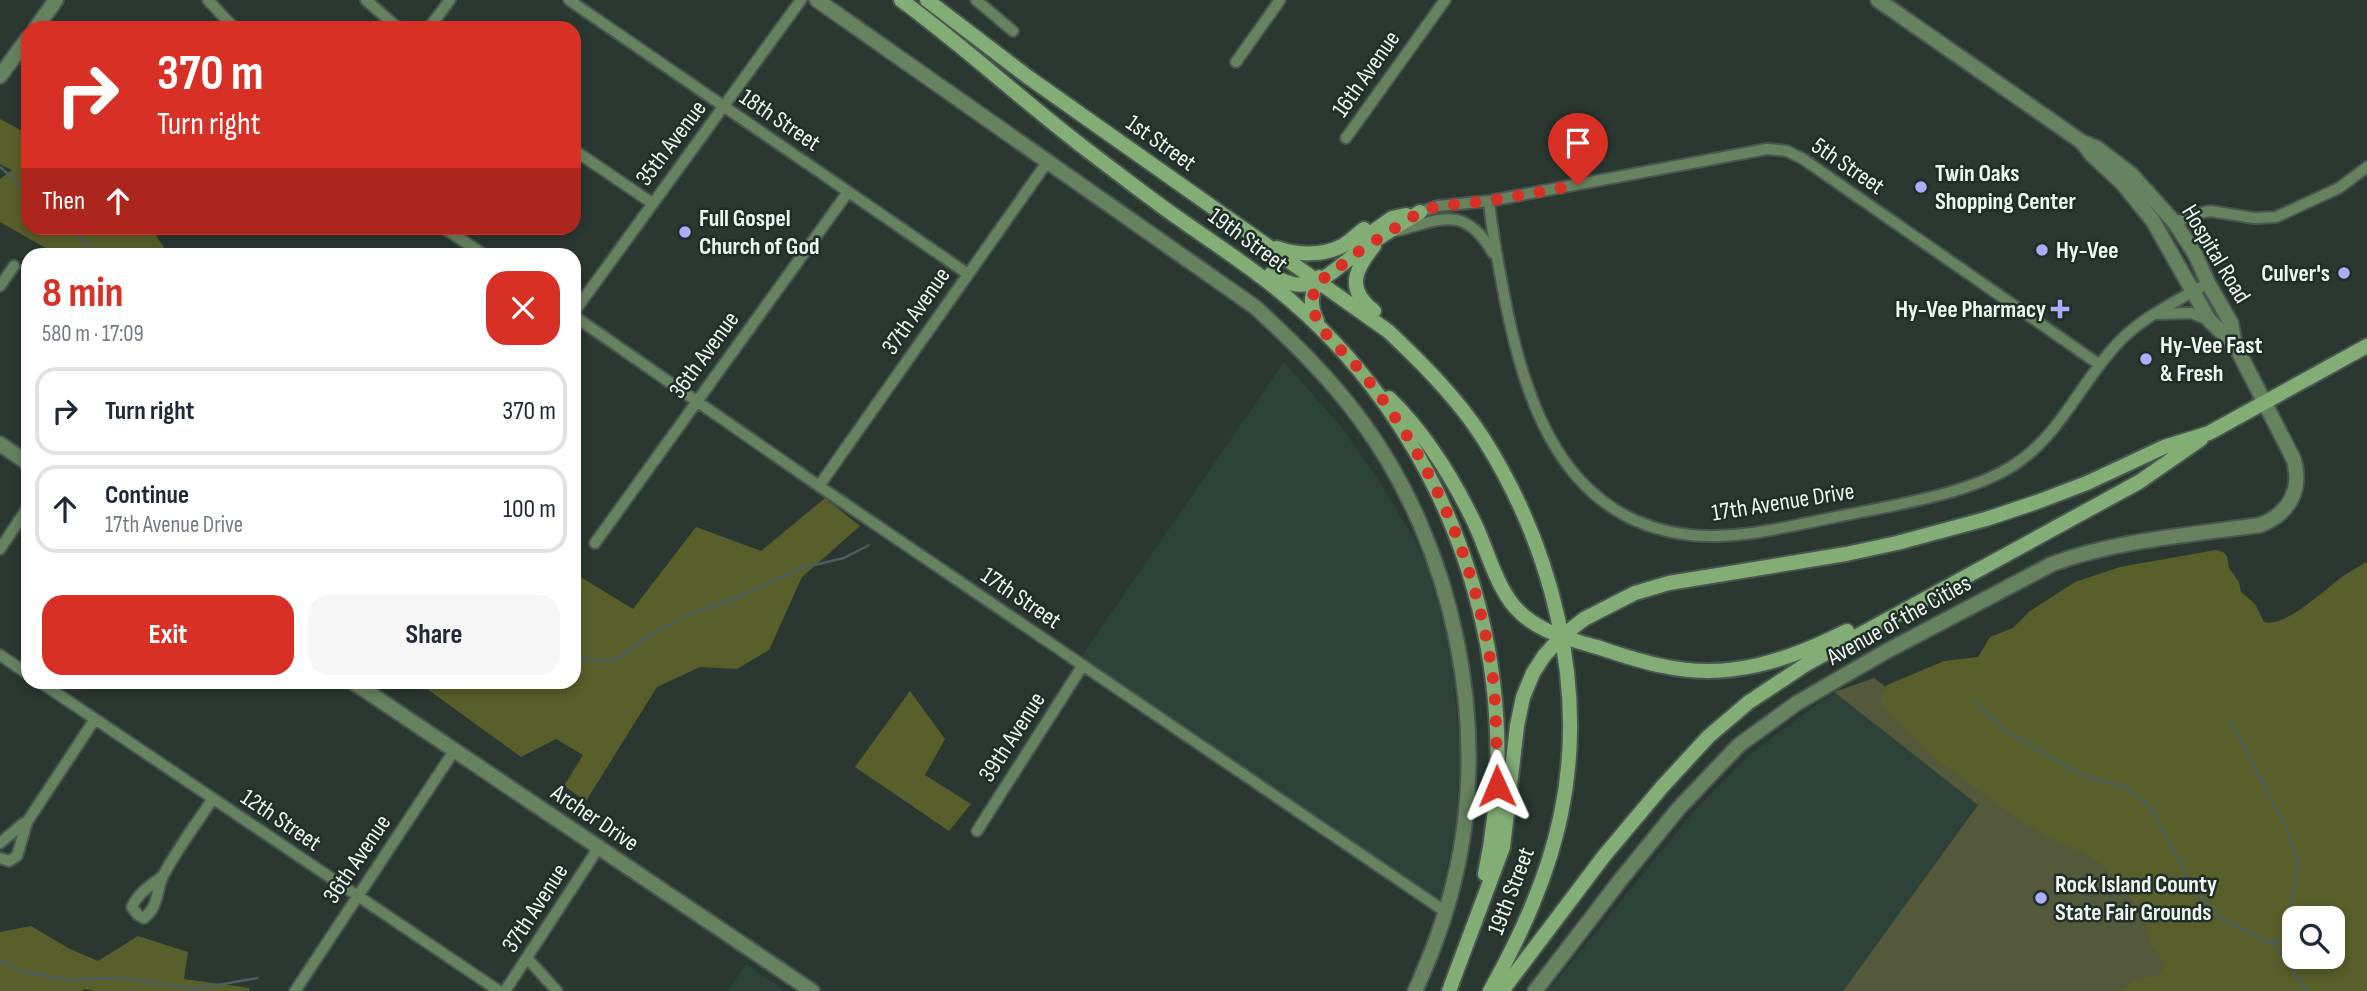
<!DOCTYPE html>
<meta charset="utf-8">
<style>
:root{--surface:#fff;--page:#f6f6f7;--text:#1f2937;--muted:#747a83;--line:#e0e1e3;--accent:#d93025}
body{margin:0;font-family:"Sofia Sans Condensed",sans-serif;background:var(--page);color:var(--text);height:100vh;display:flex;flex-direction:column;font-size:26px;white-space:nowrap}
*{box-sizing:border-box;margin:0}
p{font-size:23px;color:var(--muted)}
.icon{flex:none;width:38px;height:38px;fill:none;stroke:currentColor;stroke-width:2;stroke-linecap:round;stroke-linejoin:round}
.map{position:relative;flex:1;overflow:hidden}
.drawer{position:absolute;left:21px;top:248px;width:560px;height:441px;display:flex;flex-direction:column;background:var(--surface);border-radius:21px;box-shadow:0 4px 10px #0003}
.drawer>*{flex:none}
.guide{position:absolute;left:21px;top:21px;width:560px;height:214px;border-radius:21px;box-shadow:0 4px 10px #0003;background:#d93025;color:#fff;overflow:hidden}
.tools{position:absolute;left:2282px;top:906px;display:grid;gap:14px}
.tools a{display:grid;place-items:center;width:63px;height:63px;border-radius:14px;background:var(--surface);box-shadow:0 4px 10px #0003;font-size:35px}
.pin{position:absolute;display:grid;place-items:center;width:60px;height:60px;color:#fff;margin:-72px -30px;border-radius:50% 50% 50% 0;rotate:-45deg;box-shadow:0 0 7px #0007}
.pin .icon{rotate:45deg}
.me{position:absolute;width:77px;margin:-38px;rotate:359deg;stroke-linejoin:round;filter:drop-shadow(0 0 5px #0008)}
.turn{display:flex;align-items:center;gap:24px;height:147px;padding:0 21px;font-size:32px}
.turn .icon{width:91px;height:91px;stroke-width:2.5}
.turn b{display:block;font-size:49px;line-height:60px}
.then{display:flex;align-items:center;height:66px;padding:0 21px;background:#0003;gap:14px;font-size:26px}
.round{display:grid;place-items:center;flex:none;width:74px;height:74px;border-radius:21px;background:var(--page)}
.overview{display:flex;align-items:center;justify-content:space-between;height:119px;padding:0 21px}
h1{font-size:42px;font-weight:700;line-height:52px;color:var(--accent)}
.button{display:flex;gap:14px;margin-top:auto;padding:14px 21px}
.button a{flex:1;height:80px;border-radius:21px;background:var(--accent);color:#fff;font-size:28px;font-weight:700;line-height:80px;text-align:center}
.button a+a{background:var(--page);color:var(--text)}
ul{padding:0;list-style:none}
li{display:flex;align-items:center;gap:21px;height:88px;margin:0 14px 10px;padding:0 7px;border:4px solid var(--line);border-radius:21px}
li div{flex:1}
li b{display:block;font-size:26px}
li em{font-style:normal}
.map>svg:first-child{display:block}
.built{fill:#2d4238}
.green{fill:#55593b}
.forest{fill:#595f2a;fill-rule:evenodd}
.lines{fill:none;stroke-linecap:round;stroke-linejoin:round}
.stream{stroke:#4b5d5e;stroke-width:2.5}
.minor-casing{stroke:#495650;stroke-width:14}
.tertiary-casing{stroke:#495650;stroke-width:18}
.secondary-casing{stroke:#495650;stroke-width:18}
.minor{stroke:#67825f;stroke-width:10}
.tertiary{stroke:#67825f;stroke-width:14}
.secondary{stroke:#82ad75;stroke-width:14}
.route{stroke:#d93025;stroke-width:12;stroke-dasharray:0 21.6}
.poi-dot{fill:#abaffb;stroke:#212e27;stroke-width:2.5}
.labels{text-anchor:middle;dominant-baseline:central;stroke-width:5;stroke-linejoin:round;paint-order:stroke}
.street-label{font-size:24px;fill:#eef6f2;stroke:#212e27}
.poi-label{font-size:24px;font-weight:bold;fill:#eef6f2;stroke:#212e27;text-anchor:start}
</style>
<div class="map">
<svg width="2367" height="991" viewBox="0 0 2367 991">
<rect width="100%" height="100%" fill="#2a3831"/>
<path class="built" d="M1284,362L1340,425L1379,481L1416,541L1430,575L1447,637L1452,666L1460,750L1457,813L1441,901L1074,667Z
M1834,692L1979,805L1843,991H1548L1694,811L1754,751Z
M746,964L785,991H728Z"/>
<path class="green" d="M1874,678L2296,991H1843L1978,805L1834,692Z"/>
<path class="forest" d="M0,119L28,134V228H151L169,255H58L0,222V179L12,170L0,164Z
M825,498L860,526L802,577L769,650L737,669L700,667L657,687L586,801L564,786L583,755L556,739L521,757L419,683L574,682V573L633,609L696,527L761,551Z
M2216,550L2223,552L2227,556L2229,568L2239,582L2241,592L2255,604L2264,622C2284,629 2327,588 2343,576C2351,571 2359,566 2367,562V991H2119L2134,980L2158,976L2164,966L2161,957L2152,946L2147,927L2135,903L2108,870L2093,858L2048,837L2020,820L1968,783L1936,759L1883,707C1879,698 1881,693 1887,685L1944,661L1978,657L1990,637L2013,628L2030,611L2075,582L2120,567ZM2294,919H2333V957H2294Z
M910,691L945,739L925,775L971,804L949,831L855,767Z
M31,926L70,949L98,961L138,936L188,952L184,979L250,988L249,991H94L85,989L82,991H0V932Z"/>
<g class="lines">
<path class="stream" d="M0,167L28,191
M70,228L99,256
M574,656L589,660L609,661L620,657L649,636L688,615L730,600L802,568L844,558L869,545
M1974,701L2008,733L2082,775L2125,787L2150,806L2192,886L2219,917L2271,943L2282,955L2307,991
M2231,721L2288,832L2298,863L2286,939L2272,943
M0,960L23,972L71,980L122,978L195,989L257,978"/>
<defs>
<path id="minor" d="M208,0L234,28
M366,0L398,28
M569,0L968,274
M976,0L1013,31
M429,28L450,0
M1236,62L1280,0
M1346,138L1445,0
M574,150L652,203
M1489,201C1492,234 1499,267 1505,300C1526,406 1565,521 1690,535C1736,540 1786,527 1831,518C1887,506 1966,496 2014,465C2060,435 2080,384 2116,345C2140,318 2177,301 2208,283
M1420,212L1438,206L1489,201L1767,149L1787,151L1803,159L2100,365
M2175,223L2191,215L2210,211L2254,218L2276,217L2339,188L2367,167
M444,228L486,256
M1395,231C1440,221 1463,202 1493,253
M0,286L14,266
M574,312L801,0
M2158,314L2191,313L2209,320
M574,316L819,486L1446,912
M819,486L1048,161
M595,543L848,192
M0,549L28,507
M0,655L28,674
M40,682L499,991
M977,831L1083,665
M0,843L24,823
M0,858L9,861L17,856L27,822L95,719
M163,876C151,885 138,893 132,907L138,915L144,918C159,907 156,889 164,874C178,848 196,824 212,800
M527,958L557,991
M295,991L454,751
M505,991L599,847"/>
<path id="tertiary" d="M817,0L1255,307C1293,342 1329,377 1360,419C1454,545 1492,728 1454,881C1445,919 1431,956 1415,991
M1878,0L2082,142L2097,148L2131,174L2175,223L2195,254L2208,283L2231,323L2235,345
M36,28L56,0
M0,76L28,38
M0,444L28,463
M353,682L812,991
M1535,991L1622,878L1679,808L1739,745L1797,703L1885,652L2052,564C2118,540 2190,535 2260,525C2289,514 2302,490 2294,460L2235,345L2209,320L2153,221L2123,184L2092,155L2082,142"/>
<path id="secondary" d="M901,0C968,49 1028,106 1095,156C1124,178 1152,200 1181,220C1225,251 1269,279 1308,316C1458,456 1528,673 1485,874
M927,0L1028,77L1388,331C1423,364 1457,398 1483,438C1552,547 1588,686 1561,814C1548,877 1521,935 1490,991
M1360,241L1392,218L1406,215
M1277,248C1297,255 1322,256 1342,246C1350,242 1357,234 1364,229
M1271,274C1310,301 1330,272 1361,250C1380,237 1400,224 1420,212
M1374,311C1346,290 1354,270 1374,246
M1317,321C1309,304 1311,294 1319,277
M1389,398C1425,433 1453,478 1475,524C1487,550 1494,578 1510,601C1531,630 1565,638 1597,647C1619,654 1641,662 1663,666C1729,681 1789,660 1847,631
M1449,991L1503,847L1517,726L1523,697L1533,673L1544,656L1561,637L1584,619L1635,593L1669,583L1846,554L1897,543L1986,519L2037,502L2087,483L2164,447L2209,433L2367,346
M1502,991L1604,856L1662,787L1709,736L1749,702L1808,663L2139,482L2201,439"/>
</defs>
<use href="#minor" class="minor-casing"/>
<use href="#tertiary" class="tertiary-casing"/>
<use href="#secondary" class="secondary-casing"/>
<use href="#minor" class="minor"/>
<use href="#tertiary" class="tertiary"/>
<use href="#secondary" class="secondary"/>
</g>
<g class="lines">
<path class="route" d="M1497,786C1496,750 1497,714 1493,679C1478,566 1432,457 1359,369C1336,342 1299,320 1318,281L1328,276L1358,252L1420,212L1438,206L1489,201L1578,185"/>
</g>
<g class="poi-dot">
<circle cx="1921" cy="187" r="7"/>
<circle cx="685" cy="232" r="7"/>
<circle cx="2042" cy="250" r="7"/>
<circle cx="2344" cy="273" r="7"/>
<path d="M2056.5 298.5h7v7h7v7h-7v7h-7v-7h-7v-7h7z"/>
<circle cx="2146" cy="359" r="7"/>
<circle cx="2041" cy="898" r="7"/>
</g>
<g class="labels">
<g class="street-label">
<text transform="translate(1366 74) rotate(-55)">16th Avenue</text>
<text transform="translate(780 120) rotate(34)">18th Street</text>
<text transform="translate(671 143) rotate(-53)">35th Avenue</text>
<text transform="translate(1161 143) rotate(35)">1st Street</text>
<text transform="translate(1848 166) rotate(34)">5th Street</text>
<text transform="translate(1248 240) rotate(36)">19th Street</text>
<text transform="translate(2216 254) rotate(59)">Hospital Road</text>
<text transform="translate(916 311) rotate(-55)">37th Avenue</text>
<text transform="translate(704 355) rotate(-54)">36th Avenue</text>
<text transform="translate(1783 502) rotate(-9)">17th Avenue Drive</text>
<text transform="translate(1021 598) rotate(34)">17th Street</text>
<text transform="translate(1899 620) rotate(-29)">Avenue of the Cities</text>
<text transform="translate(1012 737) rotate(-57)">39th Avenue</text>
<text transform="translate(595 818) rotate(34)">Archer Drive</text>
<text transform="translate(281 820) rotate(34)">12th Street</text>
<text transform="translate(357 859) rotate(-56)">36th Avenue</text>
<text transform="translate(1511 891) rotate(-69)">19th Street</text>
<text transform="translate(535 908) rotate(-57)">37th Avenue</text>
</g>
<g class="poi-label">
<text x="1935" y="173">Twin Oaks<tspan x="1935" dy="28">Shopping Center</tspan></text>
<text x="699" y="218">Full Gospel<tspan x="699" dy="28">Church of God</tspan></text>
<text x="2056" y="250">Hy-Vee</text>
<text x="2330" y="273" text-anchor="end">Culver's</text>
<text x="2046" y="309" text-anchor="end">Hy-Vee Pharmacy</text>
<text x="2160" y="345">Hy-Vee Fast<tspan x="2160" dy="28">&amp; Fresh</tspan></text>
<text x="2055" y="884">Rock Island County<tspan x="2055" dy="28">State Fair Grounds</tspan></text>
</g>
</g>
</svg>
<div class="tools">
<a><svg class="icon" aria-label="search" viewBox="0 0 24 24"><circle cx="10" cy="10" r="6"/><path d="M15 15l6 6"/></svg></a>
</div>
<div class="pin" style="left:1578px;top:185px;background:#d93025"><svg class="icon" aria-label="arrive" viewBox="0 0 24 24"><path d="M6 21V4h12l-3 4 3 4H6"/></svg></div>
<svg class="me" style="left:1497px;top:786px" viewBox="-20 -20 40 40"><path d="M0-17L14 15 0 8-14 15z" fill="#d93025" stroke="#fff" stroke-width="4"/></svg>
<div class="guide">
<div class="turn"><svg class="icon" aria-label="right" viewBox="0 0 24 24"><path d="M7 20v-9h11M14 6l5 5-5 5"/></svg><div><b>370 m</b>Turn right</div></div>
<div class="then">Then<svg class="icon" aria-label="ahead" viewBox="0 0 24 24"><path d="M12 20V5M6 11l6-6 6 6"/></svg></div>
</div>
<section class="drawer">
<div class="overview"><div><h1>8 min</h1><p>580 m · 17:09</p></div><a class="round" style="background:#d93025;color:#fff"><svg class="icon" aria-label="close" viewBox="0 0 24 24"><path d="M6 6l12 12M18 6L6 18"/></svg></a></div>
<ul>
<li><svg class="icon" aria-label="right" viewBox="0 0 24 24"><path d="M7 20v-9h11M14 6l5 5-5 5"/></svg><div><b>Turn right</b></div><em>370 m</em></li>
<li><svg class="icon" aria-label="ahead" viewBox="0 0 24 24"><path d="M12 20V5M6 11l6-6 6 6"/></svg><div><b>Continue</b><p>17th Avenue Drive</p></div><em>100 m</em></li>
</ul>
<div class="button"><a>Exit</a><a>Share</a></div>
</section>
</div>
